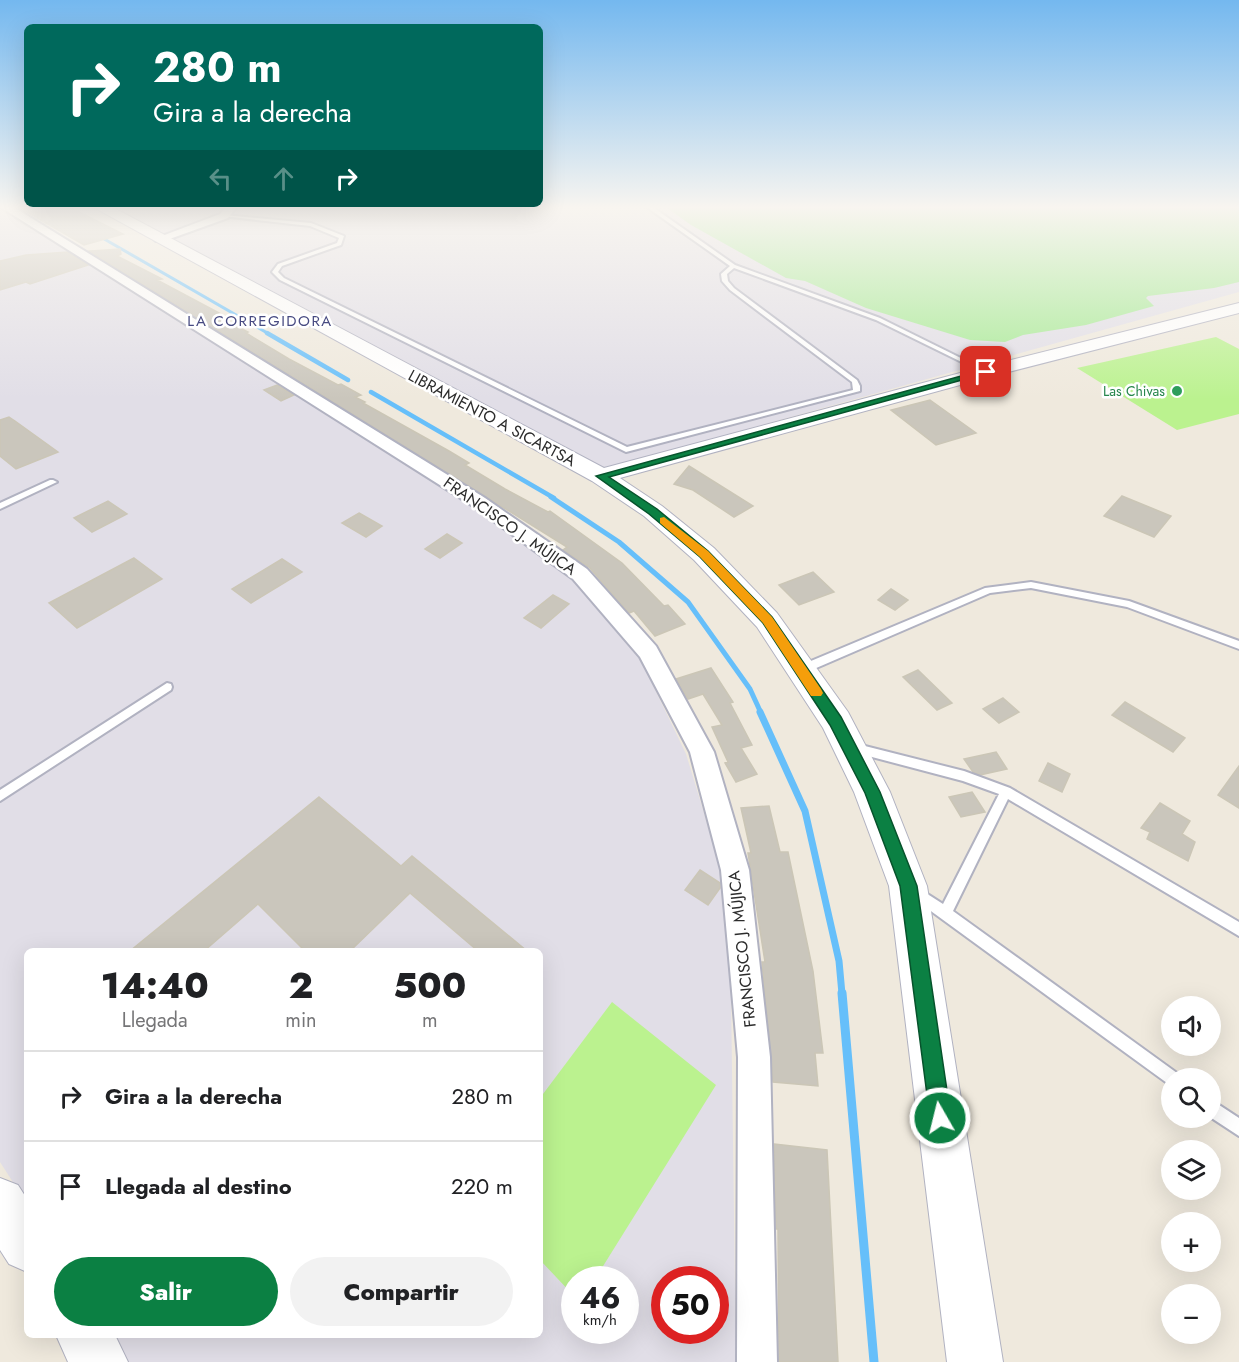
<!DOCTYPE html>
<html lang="es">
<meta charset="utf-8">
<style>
:root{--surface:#fff;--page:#f2f2f2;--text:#202124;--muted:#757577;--line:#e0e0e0;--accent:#0b8043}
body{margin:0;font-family:Jost,sans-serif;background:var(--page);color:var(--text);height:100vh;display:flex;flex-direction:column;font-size:22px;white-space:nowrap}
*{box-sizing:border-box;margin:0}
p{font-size:20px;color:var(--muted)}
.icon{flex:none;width:33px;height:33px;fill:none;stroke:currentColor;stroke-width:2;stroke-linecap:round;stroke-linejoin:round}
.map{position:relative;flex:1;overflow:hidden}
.details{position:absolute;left:24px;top:948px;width:519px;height:390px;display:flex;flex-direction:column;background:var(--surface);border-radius:9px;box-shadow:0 6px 24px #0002}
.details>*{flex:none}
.top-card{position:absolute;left:24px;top:24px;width:519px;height:183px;border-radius:9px;box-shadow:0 6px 24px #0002;background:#00695c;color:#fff;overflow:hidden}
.buttons{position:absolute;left:1161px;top:996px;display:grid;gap:12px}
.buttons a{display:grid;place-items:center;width:60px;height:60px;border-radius:50%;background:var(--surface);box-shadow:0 6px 24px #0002;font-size:30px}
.speed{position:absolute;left:561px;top:1266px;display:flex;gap:12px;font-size:30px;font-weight:700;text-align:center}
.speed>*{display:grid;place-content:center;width:78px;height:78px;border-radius:50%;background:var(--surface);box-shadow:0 6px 24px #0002;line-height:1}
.speed small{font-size:15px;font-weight:400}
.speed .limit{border:9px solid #d22;background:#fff;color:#111}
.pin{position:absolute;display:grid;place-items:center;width:51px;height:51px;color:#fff;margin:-26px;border-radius:12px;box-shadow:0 3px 9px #0006}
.me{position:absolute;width:66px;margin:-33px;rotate:352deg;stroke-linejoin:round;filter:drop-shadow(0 0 4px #0008)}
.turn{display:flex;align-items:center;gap:21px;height:126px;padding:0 30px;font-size:27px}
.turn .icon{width:78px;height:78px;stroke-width:2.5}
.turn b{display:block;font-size:42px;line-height:51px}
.lanes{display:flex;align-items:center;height:57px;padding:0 30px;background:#0003;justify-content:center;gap:30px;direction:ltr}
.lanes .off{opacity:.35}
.eta{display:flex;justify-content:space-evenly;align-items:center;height:102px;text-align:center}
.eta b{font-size:36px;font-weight:800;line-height:42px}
.button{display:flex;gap:12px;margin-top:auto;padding:12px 30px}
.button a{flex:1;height:69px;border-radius:36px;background:var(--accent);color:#fff;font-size:24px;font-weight:800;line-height:69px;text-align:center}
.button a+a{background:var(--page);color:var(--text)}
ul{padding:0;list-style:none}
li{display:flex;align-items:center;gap:18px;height:90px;padding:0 30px;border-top:2px solid var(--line)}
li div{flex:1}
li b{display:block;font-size:22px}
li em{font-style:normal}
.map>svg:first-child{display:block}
.industrial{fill:#e1dee7;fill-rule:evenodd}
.green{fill:#a6ea94}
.pitch{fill:#bbf28f}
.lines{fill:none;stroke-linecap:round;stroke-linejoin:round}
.stream-far4{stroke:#66bffa;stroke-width:3}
.stream-far3{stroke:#66bffa;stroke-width:4.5}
.stream-far2{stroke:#66bffa;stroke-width:5}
.stream-far1{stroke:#66bffa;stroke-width:7}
.stream{stroke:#66bffa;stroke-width:9}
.building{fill:#cac6bc;stroke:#cbc6b6;stroke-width:1.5}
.lane-casing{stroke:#b1b2c1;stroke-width:4}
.street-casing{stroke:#b1b2c1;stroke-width:4}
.secondary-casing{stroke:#b1b2c1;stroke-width:2}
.lane{fill:#fff;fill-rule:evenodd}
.street{fill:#fff;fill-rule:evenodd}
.secondary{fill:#fff;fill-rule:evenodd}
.route{fill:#0b8043;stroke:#07532c;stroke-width:1.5}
.slow{fill:#f59e0b}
.leisure-dot{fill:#2e9e5b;stroke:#fff;stroke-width:2}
.labels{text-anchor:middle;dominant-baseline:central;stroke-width:5;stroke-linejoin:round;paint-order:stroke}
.far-leisure-label{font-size:14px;fill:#27864d;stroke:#fff;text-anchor:end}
.far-neighbourhood-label{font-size:15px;letter-spacing:1.5px;fill:#474a81;stroke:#fff}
.street-label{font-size:16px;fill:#2c2c2c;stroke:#fff}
</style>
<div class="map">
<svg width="1239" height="1362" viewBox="0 0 1239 1362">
<rect width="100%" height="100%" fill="#efe9dd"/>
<path class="industrial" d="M159,208H1239V292L601,470L129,216Z
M0,209L474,505L576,577L638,654L686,754L725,882L731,996L736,1362H128L111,1335H540V951H27V1204L0,1162ZM574,1280H626V1330H574ZM664,1280H716V1330H664Z"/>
<path class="green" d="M667,208H1239V282L1214,288L1148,296L1146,298L1154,306L1086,325L1023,335L1005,342L970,340L866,308L805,281L786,278L691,225Z"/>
<path class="pitch" d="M1216,337L1239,349V414L1177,430L1077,368Z
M612,1002L716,1085L595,1279L574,1280V1296L540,1260V1098Z"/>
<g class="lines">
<path class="stream-far4" d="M99,236L269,334"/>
<path class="stream-far3" d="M267,333L348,380
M371,392L554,498"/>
<path class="stream-far2" d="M551,497L619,542L688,602L750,689L761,713"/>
<path class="stream-far1" d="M760,712L805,811L839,961L842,994"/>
<path class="stream" d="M842,993L874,1362"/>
</g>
<path class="building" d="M20,208H71L123,234L84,245Z
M120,249L121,254L117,256L162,279L157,280L219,313L214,315L248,332L246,333L289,359L338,385L341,384L361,395L355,397L365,402L363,403L449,451L469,463L465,465L505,489L548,512L550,511L622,563L664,606L668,605L685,624L655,636L634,611L629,613L589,567L563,550L567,547L89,251Z
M68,252L88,265L30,284L26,282L0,290V261L26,255Z
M277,385L294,395L281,401L264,390Z
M930,400L976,433L936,445L891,410Z
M9,417L15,421L58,452L16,469L0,456V420Z
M689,466L753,506L734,517L693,490L674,484Z
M1122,496L1171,516L1154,537L1104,516Z
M108,501L127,514L92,532L74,518Z
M359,513L382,526L366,537L342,523Z
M447,534L462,543L440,558L425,549Z
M134,558L162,579L77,628L49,603Z
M282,559L302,572L251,603L232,589Z
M813,572L834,592L799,605L779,585Z
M891,589L908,600L895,610L878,600Z
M553,595L569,604L541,628L524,618Z
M711,668L733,702L730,703L752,745L741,748L757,774L736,782L725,763L728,762L712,727L722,725L703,694L688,699L676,679Z
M918,670L952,703L937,710L903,677Z
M1003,698L1019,712L999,723L983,709Z
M1125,702L1185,738L1173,752L1112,715Z
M996,752L1007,769L980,775L973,772L964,759Z
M1048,763L1070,774L1062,792L1039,781Z
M1239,766V808L1218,795Z
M972,792L985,812L961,817L949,797Z
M319,797L401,866L412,856L527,951H478L410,893L350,951H305L258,904L204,951H130Z
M1160,803L1190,821L1182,834L1195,842L1188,861L1147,839L1150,832L1141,828Z
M769,806L780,852H788L813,971L823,1053H815L818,1086L773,1082L762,962H765L748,853H751L741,808Z
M700,870L720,883V888L708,905L685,890Z
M774,1144L827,1150L838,1362H779L778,1229H776Z"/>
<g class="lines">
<defs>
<path id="lane" d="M648,208H654L735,265L880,318L989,372L984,373L876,320L734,268L727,274L728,281L734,288L857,380L860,386V391L626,452L280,280L272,272L278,264L337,243L339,238L310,226L222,216L224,215L311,223L344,236L341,245L282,266L278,272L284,278L627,447L853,390L852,382L730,290L722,281L721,274L730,266Z
M50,480H53L57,482L0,509V503Z
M1031,582L1129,601L1239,641V649L1127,607L1031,588L990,593L807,672H799L798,669L799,666L985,588Z
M167,683L171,684L172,687L171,690L0,801V790Z
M857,744L964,771L1010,788L1239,922V936L1008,799L953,911L1177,1073L1179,1078H1172V1085L1167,1083L913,898L911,894L913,890L918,888L943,904L999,794L963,781L853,752L851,749L853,746Z
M1210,1099L1239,1118V1136L1210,1117Z"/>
<path id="street" d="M2,208H15L485,498L587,569L656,646L714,752L749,870L770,1057L777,1362H737L738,1057L721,870L690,752L640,657L573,579L473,506Z
M225,208H236L228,218L164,241H156L154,239L220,214Z"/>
<path id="secondary" d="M95,208H114L604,468L979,368L1239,303V313L993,376L620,478L662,506L714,548L777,613L848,712L890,792L927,886L1003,1362H947L889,886L854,792L823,728L757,627L694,560L644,516L592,481Z
M0,1178L18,1185L27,1199V1272L9,1264L0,1250Z
M56,1335H115L128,1362H68Z"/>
</defs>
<use href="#lane" class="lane-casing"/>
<use href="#street" class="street-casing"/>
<use href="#secondary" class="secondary-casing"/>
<use href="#lane" class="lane"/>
<use href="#street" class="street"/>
<use href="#secondary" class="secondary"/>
</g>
<linearGradient id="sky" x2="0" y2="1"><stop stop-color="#74b8ef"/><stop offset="0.52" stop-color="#f8f5f0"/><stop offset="1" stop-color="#f8f5f0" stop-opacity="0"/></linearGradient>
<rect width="1239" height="399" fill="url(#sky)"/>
<path class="route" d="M983,370L991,372L609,477L657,509L708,551L772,617L841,717L880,792L917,886L951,1118L948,1125L940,1128L933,1125L930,1118L900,886L865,793L830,725L763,623L700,557L649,514L596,476Z"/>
<path class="slow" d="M664,517L708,551L772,617L821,689L823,693L821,696H811L763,623L700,557L660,523V518Z"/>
<circle class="leisure-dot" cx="1177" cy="391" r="6"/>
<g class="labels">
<g class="far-leisure-label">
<text x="1165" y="391">Las Chivas</text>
</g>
<g class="far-neighbourhood-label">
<text x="260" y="321">LA CORREGIDORA</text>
</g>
<g class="street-label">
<text transform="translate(492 418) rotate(28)">LIBRAMIENTO A SICARTSA</text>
<text transform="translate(510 526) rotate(35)">FRANCISCO J. MÚJICA</text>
<text transform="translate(742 949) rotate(-96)">FRANCISCO J. MÚJICA</text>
</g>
</g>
</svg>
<div class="buttons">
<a><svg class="icon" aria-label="sound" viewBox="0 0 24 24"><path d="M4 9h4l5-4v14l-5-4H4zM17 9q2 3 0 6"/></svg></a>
<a><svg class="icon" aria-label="search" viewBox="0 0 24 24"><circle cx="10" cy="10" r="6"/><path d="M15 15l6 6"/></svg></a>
<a><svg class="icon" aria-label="layers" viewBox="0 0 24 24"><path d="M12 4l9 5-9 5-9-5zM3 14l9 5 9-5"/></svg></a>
<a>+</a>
<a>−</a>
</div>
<div class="speed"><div>46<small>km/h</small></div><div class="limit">50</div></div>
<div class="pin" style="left:986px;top:372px;background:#d93025"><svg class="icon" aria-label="arrive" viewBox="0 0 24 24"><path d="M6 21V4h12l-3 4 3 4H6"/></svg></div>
<svg class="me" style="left:940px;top:1118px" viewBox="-20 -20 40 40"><circle r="17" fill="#0b8043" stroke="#fff" stroke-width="3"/><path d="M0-11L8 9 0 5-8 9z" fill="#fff"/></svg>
<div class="top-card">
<div class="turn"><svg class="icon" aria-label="right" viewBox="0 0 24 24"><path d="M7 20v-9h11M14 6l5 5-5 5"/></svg><div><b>280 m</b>Gira a la derecha</div></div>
<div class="lanes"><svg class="icon off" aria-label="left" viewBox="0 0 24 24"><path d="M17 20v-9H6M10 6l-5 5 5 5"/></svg><svg class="icon off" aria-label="ahead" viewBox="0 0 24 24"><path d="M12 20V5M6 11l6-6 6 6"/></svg><svg class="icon" aria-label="right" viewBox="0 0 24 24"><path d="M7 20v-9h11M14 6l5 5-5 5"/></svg></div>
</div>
<section class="details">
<div class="eta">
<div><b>14:40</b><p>Llegada</p></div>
<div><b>2</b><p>min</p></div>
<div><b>500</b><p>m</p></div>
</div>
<ul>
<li><svg class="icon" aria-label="right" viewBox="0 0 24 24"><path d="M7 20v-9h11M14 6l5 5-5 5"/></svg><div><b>Gira a la derecha</b></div><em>280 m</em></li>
<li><svg class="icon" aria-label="arrive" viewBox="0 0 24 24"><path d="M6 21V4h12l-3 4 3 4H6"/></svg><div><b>Llegada al destino</b></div><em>220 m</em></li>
</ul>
<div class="button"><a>Salir</a><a>Compartir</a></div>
</section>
</div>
